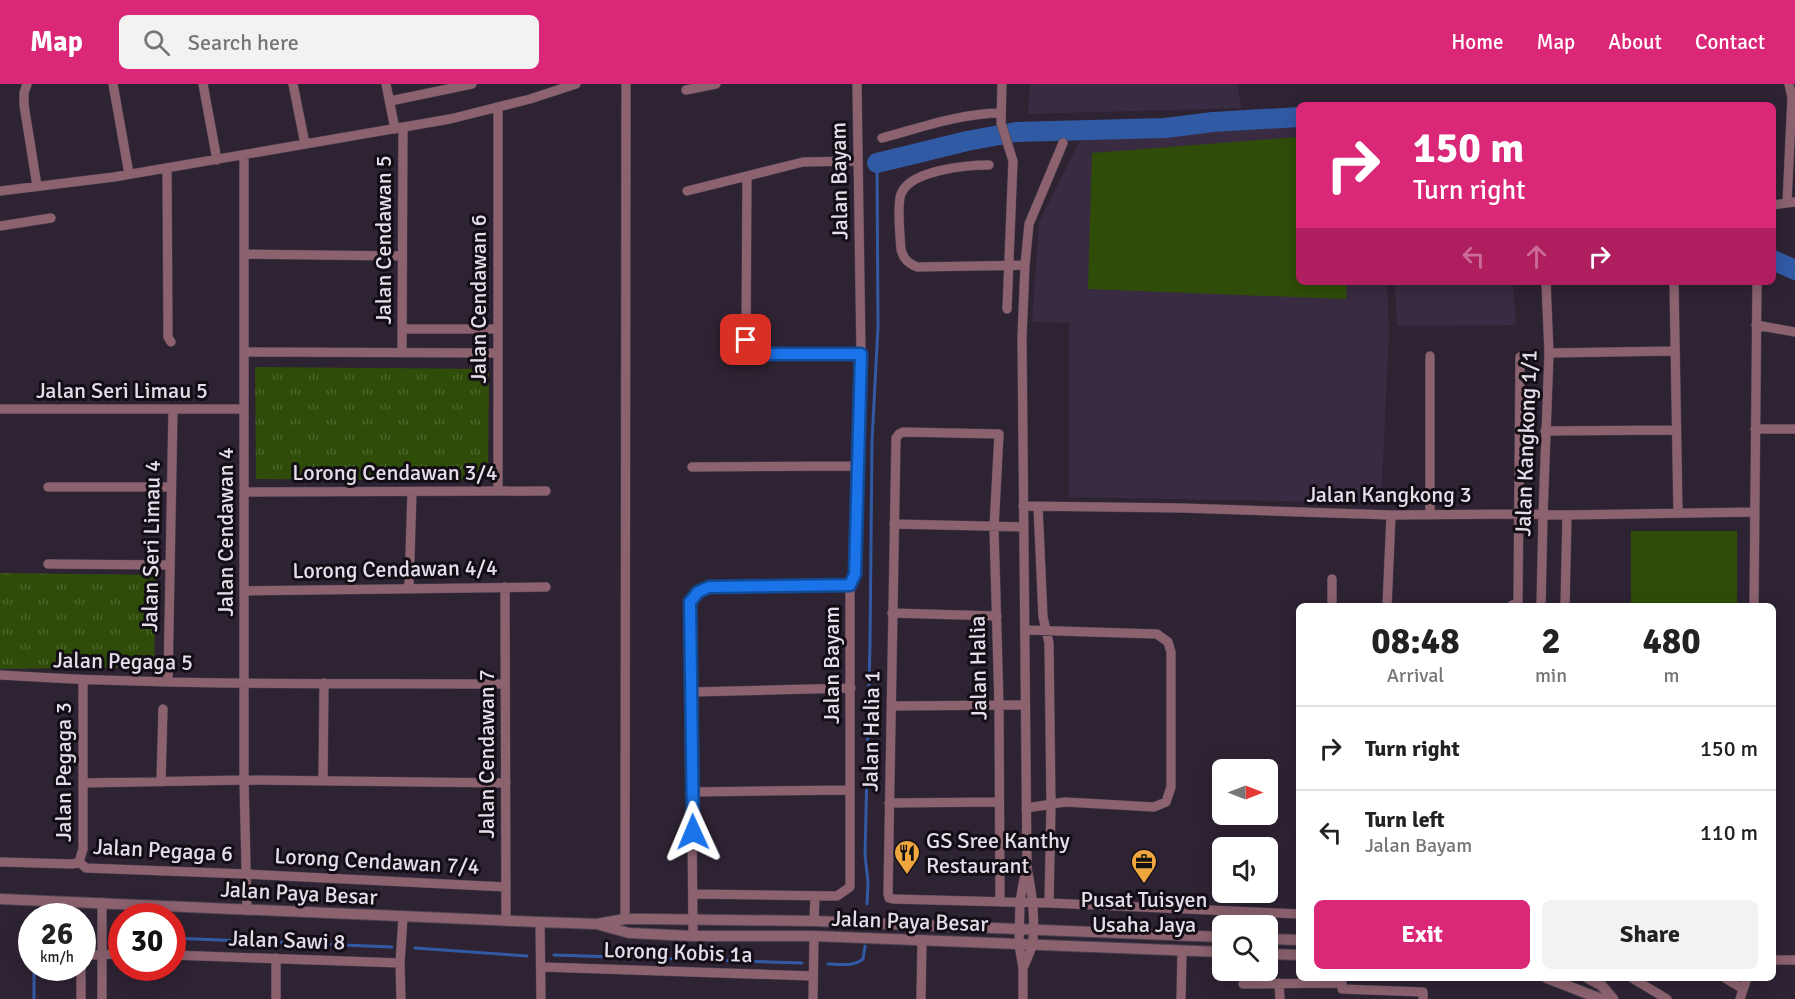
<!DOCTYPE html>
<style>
:root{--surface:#fff;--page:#f2f2f2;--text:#222;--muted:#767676;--line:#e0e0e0;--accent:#db2777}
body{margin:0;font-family:Signika,sans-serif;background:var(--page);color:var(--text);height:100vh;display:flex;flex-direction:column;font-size:22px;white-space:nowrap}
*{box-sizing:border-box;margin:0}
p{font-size:20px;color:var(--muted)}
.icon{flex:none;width:33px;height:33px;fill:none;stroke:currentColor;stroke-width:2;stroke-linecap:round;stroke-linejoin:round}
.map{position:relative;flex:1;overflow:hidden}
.sheet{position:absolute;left:1296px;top:519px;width:480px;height:378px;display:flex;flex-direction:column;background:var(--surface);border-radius:9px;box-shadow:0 3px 15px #0003}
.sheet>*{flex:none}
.guide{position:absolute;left:1296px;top:18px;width:480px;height:183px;border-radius:9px;box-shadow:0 3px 15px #0003;background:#db2777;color:#fff;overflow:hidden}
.needle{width:39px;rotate:90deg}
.buttons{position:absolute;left:1212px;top:675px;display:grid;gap:12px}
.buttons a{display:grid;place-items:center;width:66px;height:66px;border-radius:9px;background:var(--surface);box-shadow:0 3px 15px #0003;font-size:30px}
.speed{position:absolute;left:18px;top:819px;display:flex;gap:12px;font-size:30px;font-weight:700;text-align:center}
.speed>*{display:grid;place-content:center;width:78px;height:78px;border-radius:50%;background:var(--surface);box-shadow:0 3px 15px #0003;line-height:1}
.speed small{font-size:15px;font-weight:400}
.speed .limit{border:9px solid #d22;background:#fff;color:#111}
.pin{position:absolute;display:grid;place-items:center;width:51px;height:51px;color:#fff;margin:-26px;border-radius:12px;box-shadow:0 3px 9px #0006}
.me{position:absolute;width:66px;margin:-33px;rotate:359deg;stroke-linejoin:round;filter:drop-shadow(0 0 4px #0008)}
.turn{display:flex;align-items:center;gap:21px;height:126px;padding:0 18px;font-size:27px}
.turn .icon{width:78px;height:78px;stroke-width:2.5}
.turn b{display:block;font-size:42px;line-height:51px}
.lanes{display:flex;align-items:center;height:57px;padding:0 18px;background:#0003;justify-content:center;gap:30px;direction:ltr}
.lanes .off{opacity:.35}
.eta{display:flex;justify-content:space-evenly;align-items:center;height:102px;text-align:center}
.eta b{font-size:36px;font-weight:700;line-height:42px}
.action{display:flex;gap:12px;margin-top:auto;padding:12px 18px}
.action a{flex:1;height:69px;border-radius:9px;background:var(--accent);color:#fff;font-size:24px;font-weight:700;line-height:69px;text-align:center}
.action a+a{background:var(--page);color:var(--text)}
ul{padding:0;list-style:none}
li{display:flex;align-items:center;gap:18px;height:84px;padding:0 18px;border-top:2px solid var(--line)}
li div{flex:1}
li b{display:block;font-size:22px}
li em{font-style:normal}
header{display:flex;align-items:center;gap:36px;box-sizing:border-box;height:84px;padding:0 30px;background:var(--accent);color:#fff}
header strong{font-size:28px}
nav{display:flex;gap:33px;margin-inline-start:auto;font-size:21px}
.search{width:420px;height:54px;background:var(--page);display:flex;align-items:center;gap:15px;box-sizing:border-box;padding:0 21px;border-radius:9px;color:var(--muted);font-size:22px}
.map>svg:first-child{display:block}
.built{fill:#392b41}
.grass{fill:url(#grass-tufts)}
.pitch{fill:#2f4d08}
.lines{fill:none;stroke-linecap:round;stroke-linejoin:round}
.stream{stroke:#315aa5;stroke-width:3}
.river{stroke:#315aa5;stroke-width:20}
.minor-casing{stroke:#4b4150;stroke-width:10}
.tertiary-casing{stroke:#4b4150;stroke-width:12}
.minor{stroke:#8c626f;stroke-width:9}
.tertiary{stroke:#8c626f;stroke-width:10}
.route-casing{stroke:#114b97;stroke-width:15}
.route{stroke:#1a73e8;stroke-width:10}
.labels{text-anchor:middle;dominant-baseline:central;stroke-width:6;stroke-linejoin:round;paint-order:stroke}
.street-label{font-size:22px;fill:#e5dee9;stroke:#130e16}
.poi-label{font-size:22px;fill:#e5dee9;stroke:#130e16;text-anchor:start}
</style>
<header>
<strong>Map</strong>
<div class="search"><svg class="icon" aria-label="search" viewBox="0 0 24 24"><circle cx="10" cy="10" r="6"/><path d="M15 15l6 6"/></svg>Search here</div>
<nav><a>Home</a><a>Map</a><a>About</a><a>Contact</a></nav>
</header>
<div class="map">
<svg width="1795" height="915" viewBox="0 0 1795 915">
<defs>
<pattern id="grass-tufts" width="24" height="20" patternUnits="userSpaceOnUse" patternTransform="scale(1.5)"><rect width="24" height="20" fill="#2f4d08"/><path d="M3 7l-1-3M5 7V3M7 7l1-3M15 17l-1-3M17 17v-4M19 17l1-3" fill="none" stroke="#4d662c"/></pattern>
</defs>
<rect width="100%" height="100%" fill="#2e2333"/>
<path class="built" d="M1030,0H1237L1242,24L1028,30Z
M1299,42V198H1387L1389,248L1381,419L1069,413V239L1032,238L1039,138L1080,57Z
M1395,198H1513L1516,241L1397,242Z"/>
<path class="grass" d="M255,283L489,285L488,391L480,397L256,395Z
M0,489L156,491L154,583L0,585Z"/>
<path class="pitch" d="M1299,53V198H1347L1346,215L1088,205L1092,69Z
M1631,447H1737V522H1631Z"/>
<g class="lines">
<path class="stream" d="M867,820L868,798L865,771L870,560L872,357L878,243L877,79
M82,852H83
M118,852H122
M172,854L392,863
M415,864L527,872
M554,871L802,879
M828,880C840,880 853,883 863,875L865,862
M34,884V915"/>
<path class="river" d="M877,79L967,57L1016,48L1165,44L1213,38L1299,33
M1773,176L1795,186"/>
<defs>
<path id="minor" d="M27,0L24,9V21L37,102
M113,0L129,90
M203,0L217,76
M293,0L305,60
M386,0L395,45
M1002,0L1001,39L1013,77L1007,225
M686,6L716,0
M390,17L472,0
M498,24V407
M882,54C920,44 961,29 1001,29
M244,71V696L247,826
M989,81C967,81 910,86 901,110C897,120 900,153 901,165C903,175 908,179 917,183L1025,181
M167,84L168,253L171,258
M747,92L746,256L749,265L761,270H861
M0,107L114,93L450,35L530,15L576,0
M687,107L803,78L858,77
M1787,119L1792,13L1789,0
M1773,121L1795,118
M0,142L51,134
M244,170L402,172
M1674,198L1678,429
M1756,241L1795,248
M402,245H498
M244,268L498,269
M402,269L403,44
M1549,269L1675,267
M1430,272V431
M0,325H244
M1755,345H1795
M1545,347L1676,346
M692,383L858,382
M48,403H171
M244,408L546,407
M1023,422L1182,424L1391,431L1520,430L1567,431L1754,428
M1038,422L1043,533L1049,559L1051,721L1049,819
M894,440L1024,443
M48,480L170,481
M505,503L506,837
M409,504L412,408
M244,507L546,503
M1332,522V495
M1387,522L1391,431
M1511,522L1518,518L1520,273
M1541,522L1543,431L1549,269L1546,198
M1565,522L1567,431
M1754,522L1757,198
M892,529L997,532
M1025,546L1157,550L1168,558L1171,568V703L1166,718L1154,723L1065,718L1026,724
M0,591C168,602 337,599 505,600
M168,598L173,325
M691,608L851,604
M892,622L1025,621
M323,697L324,599
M161,698L163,625
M83,699L244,696L506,699
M692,708L850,706
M889,719L999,718
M0,778L73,780L79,778
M79,778L86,784L246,790L506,803
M79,778L83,765V597
M694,810L837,812L850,803V501L855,490L861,270L857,0
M1000,818L999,622L994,444L999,350L903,348L899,350L896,354L888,809L889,814L893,815L1049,819L1299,830
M102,819V915
M625,835L626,0
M814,837L815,812
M540,838L541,915
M693,852L690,518L698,508L709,503L850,501
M172,871L400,879
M276,874V915
M82,875L86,871L122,870
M1773,876H1795
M542,883L813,892
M1023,884C1026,877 1030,869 1032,862C1036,841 1032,806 1027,785L1022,253L1025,181L1029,140L1063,59
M1632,894L1667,915
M1725,894L1743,905
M1279,899L1280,915
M1243,900L1342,899
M1342,905L1423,908V915
M81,915V884
M401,915L400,879L403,833
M813,915L814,852
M921,915L922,856
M1023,915V884L1019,861L1020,818L1023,800L1026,787
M1181,915L1182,867
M1740,915L1747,894"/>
<path id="tertiary" d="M0,815L540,838L597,840L625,835H650L814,837L1222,853
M600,841L629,849L693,852H814L1222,868
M1268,855L1299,856
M1268,870L1299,871
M1547,894L1601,915
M1588,894L1601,901L1613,915"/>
</defs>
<use href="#minor" class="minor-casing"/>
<use href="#tertiary" class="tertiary-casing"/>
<use href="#minor" class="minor"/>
<use href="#tertiary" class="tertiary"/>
</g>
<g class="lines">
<defs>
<path id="route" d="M693,748L690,518L698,508L709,503L850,501L855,490L861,270H761L749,265L746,256"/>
</defs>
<use href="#route" class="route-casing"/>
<use href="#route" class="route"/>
</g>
<defs>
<symbol id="restaurant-pin" viewBox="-11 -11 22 30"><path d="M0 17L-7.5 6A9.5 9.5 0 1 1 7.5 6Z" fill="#f0a63f" stroke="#130e16"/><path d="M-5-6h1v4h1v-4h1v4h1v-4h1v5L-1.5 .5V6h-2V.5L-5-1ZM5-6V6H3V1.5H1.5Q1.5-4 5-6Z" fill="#111"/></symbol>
<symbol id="office-pin" viewBox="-11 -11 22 30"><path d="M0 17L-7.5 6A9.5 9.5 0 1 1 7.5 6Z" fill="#f0a63f" stroke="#130e16"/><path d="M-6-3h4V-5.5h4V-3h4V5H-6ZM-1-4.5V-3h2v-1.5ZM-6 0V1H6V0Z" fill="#111"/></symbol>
</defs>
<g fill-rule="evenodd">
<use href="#restaurant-pin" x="892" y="754" width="30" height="40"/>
<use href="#office-pin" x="1129" y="763" width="30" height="40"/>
</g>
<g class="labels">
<g class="street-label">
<text transform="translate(839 97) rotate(-91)">Jalan Bayam</text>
<text transform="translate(383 156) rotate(-90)">Jalan Cendawan 5</text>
<text transform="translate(478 215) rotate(-90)">Jalan Cendawan 6</text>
<text x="122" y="306">Jalan Seri Limau 5</text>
<text transform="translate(1526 359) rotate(-88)">Jalan Kangkong 1/1</text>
<text x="395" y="388">Lorong Cendawan 3/4</text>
<text x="1389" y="410">Jalan Kangkong 3</text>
<text transform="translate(225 448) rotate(-90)">Jalan Cendawan 4</text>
<text transform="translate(151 462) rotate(-89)">Jalan Seri Limau 4</text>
<text transform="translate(395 485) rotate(-1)">Lorong Cendawan 4/4</text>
<text transform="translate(123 577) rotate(1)">Jalan Pegaga 5</text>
<text transform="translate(831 581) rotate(-90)">Jalan Bayam</text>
<text transform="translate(978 584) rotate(-91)">Jalan Halia</text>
<text transform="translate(871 647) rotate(-89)">Jalan Halia 1</text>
<text transform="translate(486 670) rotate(-90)">Jalan Cendawan 7</text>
<text transform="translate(63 688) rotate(-90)">Jalan Pegaga 3</text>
<text transform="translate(163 766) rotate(3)">Jalan Pegaga 6</text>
<text transform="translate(377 777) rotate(3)">Lorong Cendawan 7/4</text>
<text transform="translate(299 809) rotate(3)">Jalan Paya Besar</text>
<text transform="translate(910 837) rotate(2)">Jalan Paya Besar</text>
<text transform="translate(287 856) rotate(2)">Jalan Sawi 8</text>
<text transform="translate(678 868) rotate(2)">Lorong Kobis 1a</text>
</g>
<g class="poi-label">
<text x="926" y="756">GS Sree Kanthy<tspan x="926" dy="25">Restaurant</tspan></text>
<text x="1144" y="815" text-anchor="middle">Pusat Tuisyen<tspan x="1144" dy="25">Usaha Jaya</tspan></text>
</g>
</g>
</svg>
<div class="buttons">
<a><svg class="needle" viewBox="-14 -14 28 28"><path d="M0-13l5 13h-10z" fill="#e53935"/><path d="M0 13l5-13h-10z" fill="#767676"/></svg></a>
<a><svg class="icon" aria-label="sound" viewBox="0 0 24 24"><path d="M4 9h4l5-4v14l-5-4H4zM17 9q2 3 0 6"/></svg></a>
<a><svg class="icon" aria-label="search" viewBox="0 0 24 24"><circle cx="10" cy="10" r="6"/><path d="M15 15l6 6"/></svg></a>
</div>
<div class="speed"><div>26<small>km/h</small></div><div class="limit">30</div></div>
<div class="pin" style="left:746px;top:256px;background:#d93025"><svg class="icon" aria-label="arrive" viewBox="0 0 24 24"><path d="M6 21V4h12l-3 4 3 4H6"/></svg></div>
<svg class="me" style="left:693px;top:748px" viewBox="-20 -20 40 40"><path d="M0-17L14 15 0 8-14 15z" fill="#1a73e8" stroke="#fff" stroke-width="4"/></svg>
<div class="guide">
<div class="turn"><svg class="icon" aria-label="right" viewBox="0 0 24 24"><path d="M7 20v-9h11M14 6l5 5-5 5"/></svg><div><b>150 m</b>Turn right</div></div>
<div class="lanes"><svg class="icon off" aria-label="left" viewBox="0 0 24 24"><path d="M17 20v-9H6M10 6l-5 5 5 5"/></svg><svg class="icon off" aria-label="ahead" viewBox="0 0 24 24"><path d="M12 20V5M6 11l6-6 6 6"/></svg><svg class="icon" aria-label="right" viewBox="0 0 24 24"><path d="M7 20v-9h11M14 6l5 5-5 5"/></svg></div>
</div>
<section class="sheet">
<div class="eta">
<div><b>08:48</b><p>Arrival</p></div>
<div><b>2</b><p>min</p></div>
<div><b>480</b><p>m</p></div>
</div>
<ul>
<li><svg class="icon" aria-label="right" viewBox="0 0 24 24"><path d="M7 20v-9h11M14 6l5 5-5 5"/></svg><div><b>Turn right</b></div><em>150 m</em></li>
<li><svg class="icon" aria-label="left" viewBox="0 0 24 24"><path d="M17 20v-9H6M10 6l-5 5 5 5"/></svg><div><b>Turn left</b><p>Jalan Bayam</p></div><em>110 m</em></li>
</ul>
<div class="action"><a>Exit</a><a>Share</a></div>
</section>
</div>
